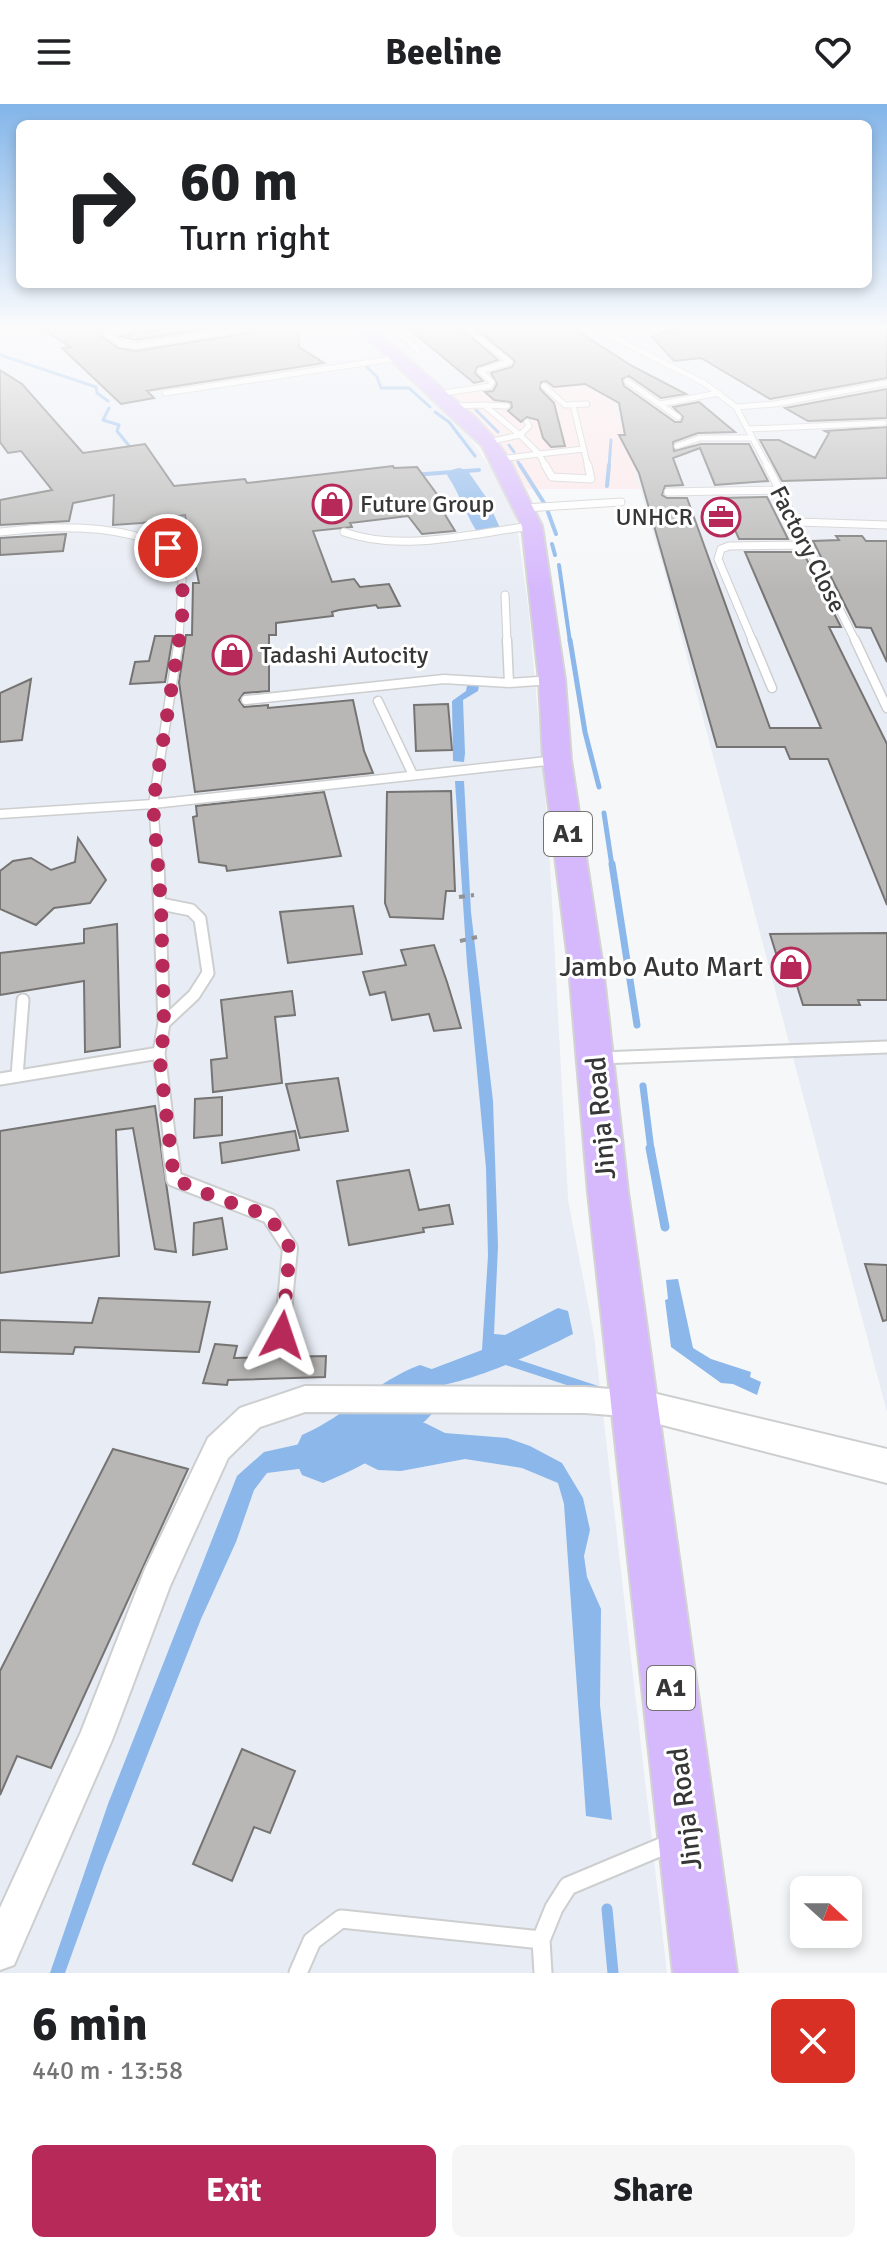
<!DOCTYPE html>
<meta charset="utf-8">
<style>
:root{--surface:#fff;--page:#f6f6f6;--text:#202124;--muted:#757577;--accent:#b72958}
body{margin:0;font-family:Signika,sans-serif;background:var(--page);color:var(--text);height:100vh;display:flex;flex-direction:column;font-size:30px;white-space:nowrap}
*{box-sizing:border-box;margin:0}
p{font-size:26px;color:var(--muted)}
.icon{flex:none;width:44px;height:44px;fill:none;stroke:currentColor;stroke-width:2;stroke-linecap:round;stroke-linejoin:round}
.map{position:relative;height:1869px;overflow:hidden}
.drawer{display:flex;flex-direction:column;background:var(--surface);flex:1}
.drawer>*{flex:none}
.top-card{position:absolute;left:16px;top:16px;width:856px;height:168px;border-radius:12px;box-shadow:0 4px 12px #0003;background:#fff;color:var(--text);overflow:hidden}
.needle{width:52px;rotate:111deg}
.tools{position:absolute;left:790px;top:1772px;display:grid;gap:16px}
.tools a{display:grid;place-items:center;width:72px;height:72px;border-radius:12px;background:var(--surface);box-shadow:0 4px 12px #0003;font-size:40px}
.pin{position:absolute;display:grid;place-items:center;width:68px;height:68px;color:#fff;margin:-34px;border:4px solid #fff;border-radius:50%;box-shadow:0 2px 8px #0007}
.me{position:absolute;width:88px;margin:-44px;rotate:5deg;stroke-linejoin:round;filter:drop-shadow(0 0 6px #0008)}
.turn{display:flex;align-items:center;gap:28px;height:168px;padding:0 32px;font-size:36px}
.turn .icon{width:104px;height:104px;stroke-width:2.5}
.turn b{display:block;font-size:56px;line-height:68px}
.round{display:grid;place-items:center;flex:none;width:84px;height:84px;border-radius:12px;background:var(--page)}
.summary{display:flex;align-items:center;justify-content:space-between;height:136px;padding:0 32px}
h1{font-size:48px;font-weight:800;line-height:60px}
.cta{display:flex;gap:16px;margin-top:auto;padding:16px 32px}
.cta a{flex:1;height:92px;border-radius:12px;background:var(--accent);color:#fff;font-size:32px;font-weight:800;line-height:92px;text-align:center}
.cta a+a{background:var(--page);color:var(--text)}
header{display:flex;justify-content:space-between;align-items:center;height:104px;padding:0 32px;background:var(--surface);font-size:36px;font-weight:800}
.map>svg:first-child{display:block}
.commercial{fill:#fde7e9}
.built{fill:#e8ecf4}
.water{fill:#8bb7eb}
.lines{fill:none;stroke-linecap:round;stroke-linejoin:round}
.stream-far5{stroke:#8bb7eb;stroke-width:3}
.stream-far4{stroke:#8bb7eb;stroke-width:4}
.stream-far3{stroke:#8bb7eb;stroke-width:5}
.stream-far2{stroke:#8bb7eb;stroke-width:7}
.stream-far1{stroke:#8bb7eb;stroke-width:9}
.stream{stroke:#8bb7eb;stroke-width:11}
.river{fill:#8bb7eb;fill-rule:evenodd}
.building{fill:#b8b7b6;stroke:#757473;stroke-width:2}
.service-far5-casing{stroke:#cdcecf;stroke-width:7}
.service-far4-casing{stroke:#cdcecf;stroke-width:9}
.service-far3-casing{stroke:#cdcecf;stroke-width:11}
.service-far2-casing{stroke:#cdcecf;stroke-width:15}
.service-far1-casing{stroke:#cdcecf;stroke-width:18}
.service-casing{stroke:#cdcecf;stroke-width:21}
.minor-casing{stroke:#cdcecf;stroke-width:4}
.tertiary-casing{stroke:#cdcecf;stroke-width:4}
.trunk-casing{stroke:#d3d3d3;stroke-width:4}
.path{stroke:#929293;stroke-width:4;stroke-dasharray:6 6;stroke-linecap:butt}
.service-far5{stroke:#fff;stroke-width:5}
.service-far4{stroke:#fff;stroke-width:7}
.service-far3{stroke:#fff;stroke-width:8}
.service-far2{stroke:#fff;stroke-width:11}
.service-far1{stroke:#fff;stroke-width:14}
.service{stroke:#fff;stroke-width:17}
.minor{fill:#fff;fill-rule:evenodd}
.tertiary{fill:#fff;fill-rule:evenodd}
.trunk{fill:#d6b8fc;fill-rule:evenodd}
.route{stroke:#b72958;stroke-width:14;stroke-dasharray:0 25.2}
.labels{text-anchor:middle;dominant-baseline:central;stroke-width:6;stroke-linejoin:round;paint-order:stroke}
.far-poi-label{font-size:24px;fill:#373737;stroke:#fff;text-anchor:start}
.far-street-label{font-size:24px;fill:#373737;stroke:#fff}
.shield{fill:#fff;stroke:#737373;stroke-width:2}
.shield-label{font-size:26px;font-weight:bold;fill:#373737}
.poi-label{font-size:28px;fill:#373737;stroke:#fff;text-anchor:end}
.street-label{font-size:28px;fill:#373737;stroke:#fff}
</style>
<header><svg class="icon" aria-label="menu" viewBox="0 0 24 24"><path d="M4 6h16M4 12h16M4 18h16"/></svg>Beeline<svg class="icon" aria-label="heart" viewBox="0 0 24 24"><path d="M12 20l-8-8c-3-5 5-10 8-4 3-6 11-1 8 4z"/></svg></header>
<div class="map">
<svg width="887" height="1869" viewBox="0 0 887 1869">
<rect width="100%" height="100%" fill="#f6f7f8"/>
<path class="commercial" d="M579,275L615,300L640,385H527L499,338L447,288Z"/>
<path class="built" d="M0,224H354L459,318L502,381L516,415L529,509L548,725L568,1096L594,1231L667,1869H0Z
M372,224H887V1308L662,459L615,300L579,275L447,288Z"/>
<path class="water" d="M467,582H479L478,587L463,596L465,649L464,658L453,657L452,597L466,587Z
M455,677H464L471,808L493,997L498,1142L494,1230L505,1231L558,1204L568,1207L573,1230C532,1251 452,1288 408,1284L432,1265L482,1246L488,1152L486,1064L467,860Z
M678,1175L693,1244L711,1255L751,1268L750,1273L761,1278L757,1291L733,1280L721,1279L671,1243L665,1196L668,1195L666,1176Z
M425,1319L445,1329L507,1334L530,1342L562,1359L583,1394L590,1426L584,1452L587,1473L601,1505L600,1601L612,1716L586,1712L564,1400L558,1379L522,1364L465,1355L401,1367L378,1366L360,1357L267,1369L254,1386L236,1438L201,1515L104,1761L65,1869H50L108,1700L237,1372L264,1348L345,1330L362,1321Z"/>
<g class="lines">
<path class="stream-far5" d="M0,251L96,283L97,289L108,297
M366,262L375,271
M377,273L381,284H409L430,303
M109,304L103,316L119,321L117,327L135,349
M476,306L498,328
M435,308L449,318L475,352
M509,341L514,348
M518,358L521,363
M609,363L611,336"/>
<path class="stream-far4" d="M520,361L546,402
M413,371L479,366
M607,382L609,361
M181,406L186,435
M548,408L556,430
M552,440L555,451
M559,461L570,538"/>
<path class="stream-far3" d="M570,536L585,628L599,683
M604,709L612,762"/>
<path class="stream-far2" d="M612,760L637,921
M643,982L651,1046"/>
<path class="stream-far1" d="M650,1044L665,1123
M502,1255L596,1286
M419,1300L418,1321L422,1325"/>
<path class="stream" d="M607,1805L613,1869"/>
<path class="river" d="M459,364L467,366L486,393L500,424L496,429H478C466,412 460,390 447,371L451,366Z
M420,1261L440,1268L448,1286C429,1328 365,1362 323,1379L302,1371L293,1351L302,1331C346,1312 378,1276 420,1261Z"/>
</g>
<path class="building" d="M42,224H103L101,232L118,244L136,247L249,229L253,224H298L299,243L324,259L164,284L147,287L154,294L121,300L62,244L70,243Z
M135,224H145L146,228L169,224H212L136,236L119,232L132,229Z
M408,224H461L498,256L477,263L475,269L483,277L474,279Z
M475,224H573L632,262L686,290L661,294L629,272L622,275L624,282L675,318H681L683,313L673,303L699,298L735,328L698,329L673,338L674,347L701,340H749L768,377L715,381L700,344L673,354L683,381L665,382L662,391L667,394H687L770,624H821L745,448H803L841,523H829L887,640V801L828,655H790L785,643H717L639,369L619,331H625L619,299L585,280L554,283L546,277L541,278L540,285L554,299L565,342L551,343L543,334L538,316L527,313L521,318L508,307L512,303L511,298L494,296L485,288L493,287L497,280L491,269L512,263L515,257Z
M677,224H887V274L770,295L701,254L674,257L652,233Z
M0,266L22,280L83,349L145,340L174,382L245,375L247,379L393,362L394,364L417,363L450,408L444,409L455,427L422,430L408,412L350,419L352,423L313,427L332,478L354,475L360,483L389,480L400,502L378,504L376,501L339,506L332,508L333,512L276,519V531H269V587L244,589L239,596L244,603L268,601V604L353,596L364,647L373,669L195,688L179,578L186,531H192L193,479H199L185,411L142,419L113,421L114,391L73,399L69,417L0,421V396L52,386L21,347L8,349L0,338Z
M887,285V314L808,317L785,304Z
M887,323V374L782,377L760,336H779L815,354L829,329L825,327Z
M767,393L788,435H739L721,394Z
M66,430L63,447L0,451V434Z
M836,432H862L866,437H887V558L871,524L856,523L813,437L839,436Z
M155,532H173L165,578L130,580L135,558L149,557Z
M31,575L22,636L0,638V589Z
M448,600L452,646L416,647L414,601Z
M451,687L455,787H446L443,815L390,813L385,799L387,688Z
M324,688L341,752L227,767L226,762L199,758L193,713L197,712L196,702Z
M78,734L106,776L90,799L54,804L36,821L0,805V767L13,757L31,754L51,766L75,758Z
M353,802L362,850L288,859L280,808Z
M117,820L120,943L85,948L84,877L0,891V849L84,839V825Z
M887,829V896H858L860,901H803L794,872H783L770,830Z
M434,841L447,878L461,924L434,927L429,910L392,916L385,888L370,891L363,868L406,861L401,846Z
M292,887L295,911L275,913L282,979L213,988L211,956L227,954L221,896Z
M338,974L348,1027L300,1034L286,980Z
M222,993V1031L194,1034L195,995Z
M155,1002L176,1148L155,1145L133,1024L116,1026L119,1152L0,1169V1027Z
M295,1027L299,1046L222,1059L220,1039Z
M409,1066L419,1106L449,1101L453,1120L423,1124L424,1128L349,1141L337,1077Z
M222,1114L227,1145L193,1151L194,1119Z
M865,1160L887,1161V1216L883,1217Z
M99,1194L210,1198L199,1248L75,1243L73,1250L0,1248V1216L92,1219Z
M215,1240L237,1242L234,1254L326,1252L325,1273L228,1276L227,1281L203,1279Z
M113,1345L188,1365L51,1664L17,1652L0,1691V1567Z
M242,1645L295,1667L270,1729L254,1723L232,1777L193,1760Z"/>
<g class="lines">
<defs>
<path id="service-far5" d="M130,224L106,229L121,240L136,242L248,224
M394,224L418,246
M595,224L704,279L736,303L768,363
M627,277L678,313
M544,282L565,301L587,300
M165,289L398,254
M438,290L490,282L492,278L480,267L510,258L466,224
M660,300L719,289
M484,301L507,302
M573,301L588,363
M451,302L484,301L520,331L488,338
M736,303L775,300L887,279
M527,318L529,322L520,331L539,350L584,345
M748,325L884,319
M677,342L700,334H751
M500,355L539,350L546,363"/>
<path id="service-far4" d="M545,361L552,373L591,375L588,361
M767,361L856,538
M668,388L778,386
M525,404L621,398
M798,418L887,421
M0,428C57,421 135,418 183,454L179,538
M344,428C402,449 473,429 532,422
M505,491L507,538
M753,538L718,455L721,445L729,442L808,441"/>
<path id="service-far3" d="M507,536L509,579
M752,536L772,584
M855,536L887,604
M246,596L444,575L509,579L552,576
M378,597L413,671
M0,710L153,700L556,656
M158,762L153,700L179,536"/>
<path id="service-far2" d="M158,760L164,919L159,949L171,1046
M161,800L191,806L200,815L208,869L194,891L164,919
M600,954L887,943
M17,972L23,896
M0,975L159,949"/>
<path id="service-far1" d="M170,1044L174,1075L269,1112L290,1144L282,1231"/>
<path id="service" d="M298,1869L312,1837L341,1815L541,1836
M543,1869L541,1836L554,1804L568,1782L673,1738"/>
<path id="minor" d="M305,1282L585,1283L636,1287L646,1291L650,1300L646,1309L636,1313L585,1309L305,1308L260,1323L228,1354L170,1482L112,1636L14,1861L0,1866V1804L81,1628L145,1465L208,1334L240,1304Z"/>
<path id="tertiary" d="M636,1285L887,1345V1379L624,1311L619,1300L624,1289Z"/>
<path id="trunk" d="M357,224H373L477,315L494,334L509,355L542,422L565,576L571,656L603,864L628,1088L737,1869H673L588,1088L569,864L543,656L539,576L522,422L482,342Z"/>
</defs>
<use href="#service-far5" class="service-far5-casing"/>
<use href="#service-far4" class="service-far4-casing"/>
<use href="#service-far3" class="service-far3-casing"/>
<use href="#service-far2" class="service-far2-casing"/>
<use href="#service-far1" class="service-far1-casing"/>
<use href="#service" class="service-casing"/>
<use href="#minor" class="minor-casing"/>
<use href="#tertiary" class="tertiary-casing"/>
<use href="#trunk" class="trunk-casing"/>
<path class="path" d="M459,793L474,791
M460,837L477,833"/>
<use href="#service-far5" class="service-far5"/>
<use href="#service-far4" class="service-far4"/>
<use href="#service-far3" class="service-far3"/>
<use href="#service-far2" class="service-far2"/>
<use href="#service-far1" class="service-far1"/>
<use href="#service" class="service"/>
<use href="#minor" class="minor"/>
<use href="#tertiary" class="tertiary"/>
<use href="#trunk" class="trunk"/>
</g>
<linearGradient id="sky" x2="0" y2="1"><stop stop-color="#83b5e9"/><stop offset="0.46" stop-color="#fbfbfc"/><stop offset="1" stop-color="#fbfbfc" stop-opacity="0"/></linearGradient>
<rect width="887" height="486" fill="url(#sky)"/>
<g class="lines">
<path class="route" d="M168,444L183,454L182,518L153,700L161,800L164,919L162,945L159,949L174,1075L212,1092L269,1112L290,1144L282,1231"/>
</g>
<defs>
<symbol id="shop-ring" viewBox="-11 -11 22 22"><circle r="9.5" fill="#fff" stroke="#b72958" stroke-width="1.5"/><path d="M-5-2.5h2.3a2.7 3.5 0 0 1 5.4 0H5L5.5 6h-11ZM-1.5-2.5h3a1.5 2.3 0 0 0-3 0Z" fill="#b72958"/></symbol>
<symbol id="office-ring" viewBox="-11 -11 22 22"><circle r="9.5" fill="#fff" stroke="#b72958" stroke-width="1.5"/><path d="M-6-3h4V-5.5h4V-3h4V5H-6ZM-1-4.5V-3h2v-1.5ZM-6 0V1H6V0Z" fill="#b72958"/></symbol>
</defs>
<g fill-rule="evenodd">
<use href="#shop-ring" x="310" y="378" width="44" height="44"/>
<use href="#office-ring" x="699" y="391" width="44" height="44"/>
<use href="#shop-ring" x="210" y="529" width="44" height="44"/>
<use href="#shop-ring" x="769" y="841" width="44" height="44"/>
</g>
<g class="labels">
<g class="far-poi-label">
<text x="360" y="400">Future Group</text>
<text x="693" y="413" text-anchor="end">UNHCR</text>
<text x="260" y="551">Tadashi Autocity</text>
</g>
<g class="far-street-label">
<text transform="translate(808 445) rotate(63)">Factory Close</text>
</g>
<g class="shield">
<rect x="544" y="708" width="48" height="44" rx="6"/>
<rect x="647" y="1562" width="48" height="44" rx="6"/>
</g>
<g class="shield-label">
<text x="568" y="730">A1</text>
<text x="671" y="1584">A1</text>
</g>
<g class="poi-label">
<text x="763" y="863">Jambo Auto Mart</text>
</g>
<g class="street-label">
<text transform="translate(601 1014) rotate(-95)">Jinja Road</text>
<text transform="translate(685 1705) rotate(-97)">Jinja Road</text>
</g>
</g>
</svg>
<div class="tools">
<a><svg class="needle" viewBox="-14 -14 28 28"><path d="M0-13l5 13h-10z" fill="#e53935"/><path d="M0 13l5-13h-10z" fill="#757577"/></svg></a>
</div>
<div class="pin" style="left:168px;top:444px;background:#d93025"><svg class="icon" aria-label="arrive" viewBox="0 0 24 24"><path d="M6 21V4h12l-3 4 3 4H6"/></svg></div>
<svg class="me" style="left:282px;top:1231px" viewBox="-20 -20 40 40"><path d="M0-17L14 15 0 8-14 15z" fill="#b72958" stroke="#fff" stroke-width="4"/></svg>
<div class="top-card">
<div class="turn"><svg class="icon" aria-label="right" viewBox="0 0 24 24"><path d="M7 20v-9h11M14 6l5 5-5 5"/></svg><div><b>60 m</b>Turn right</div></div>
</div>
</div>
<section class="drawer">
<div class="summary"><div><h1>6 min</h1><p>440 m · 13:58</p></div><a class="round" style="background:#d93025;color:#fff"><svg class="icon" aria-label="close" viewBox="0 0 24 24"><path d="M6 6l12 12M18 6L6 18"/></svg></a></div>
<div class="cta"><a>Exit</a><a>Share</a></div>
</section>
